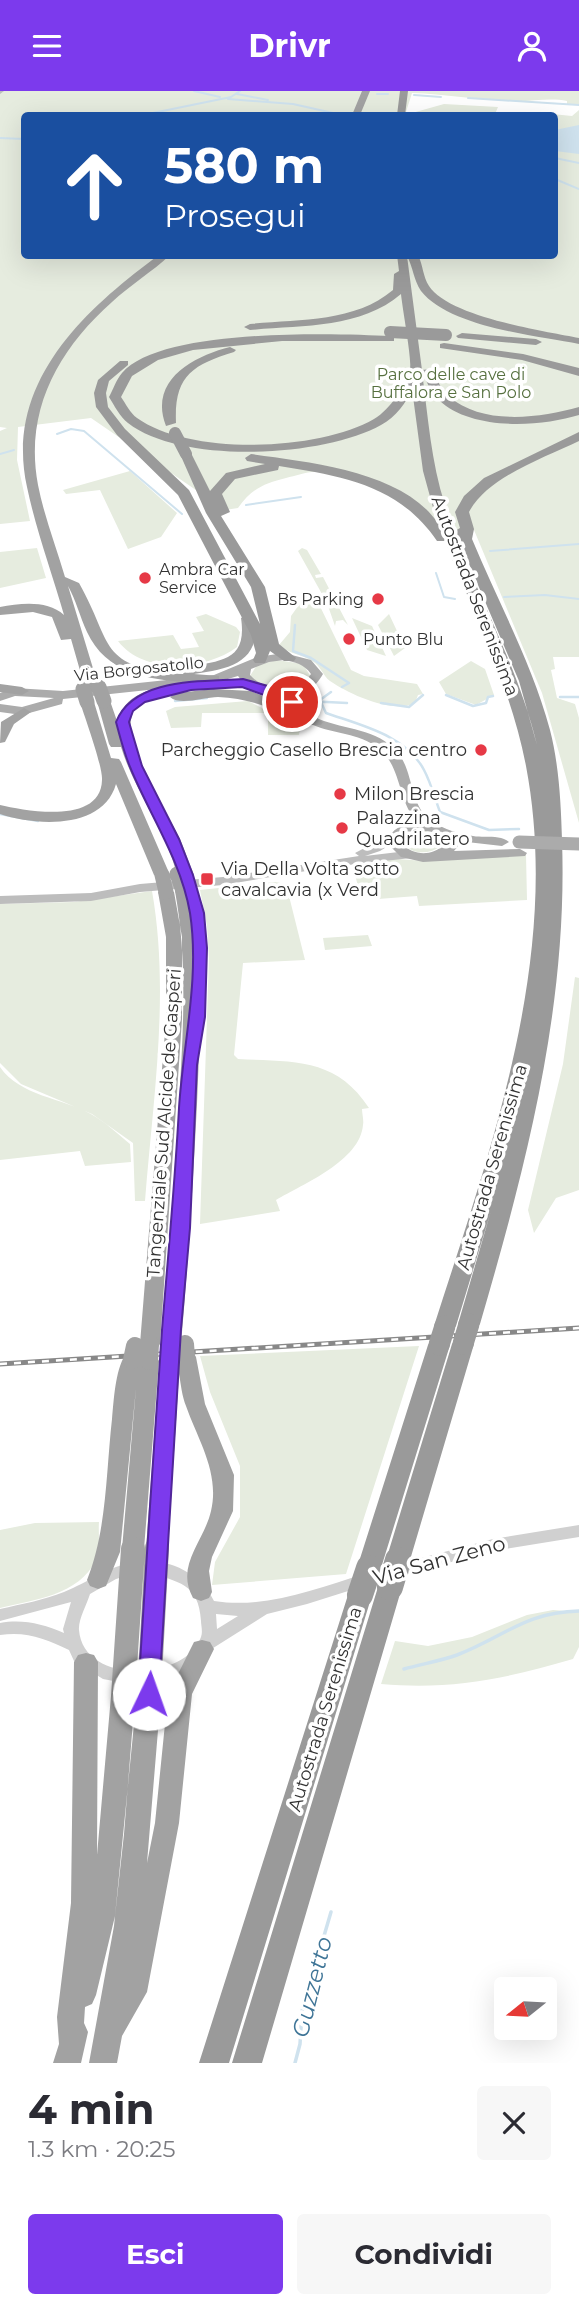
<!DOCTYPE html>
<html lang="it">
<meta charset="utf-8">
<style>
:root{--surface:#fff;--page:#f7f7f7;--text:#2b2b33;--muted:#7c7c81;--accent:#7c3aed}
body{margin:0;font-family:Montserrat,sans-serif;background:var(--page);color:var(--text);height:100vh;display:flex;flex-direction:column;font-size:26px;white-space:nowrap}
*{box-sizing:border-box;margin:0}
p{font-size:23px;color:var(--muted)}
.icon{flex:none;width:38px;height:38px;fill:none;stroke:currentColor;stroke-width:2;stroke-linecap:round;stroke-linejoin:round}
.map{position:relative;height:1972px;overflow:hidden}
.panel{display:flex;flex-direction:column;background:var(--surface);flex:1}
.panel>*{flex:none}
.guide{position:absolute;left:21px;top:21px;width:537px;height:147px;border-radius:7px;box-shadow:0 7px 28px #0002;background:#1a4fa0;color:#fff;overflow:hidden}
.needle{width:46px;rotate:252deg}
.controls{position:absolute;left:494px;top:1886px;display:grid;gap:14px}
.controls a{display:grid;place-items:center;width:63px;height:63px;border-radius:7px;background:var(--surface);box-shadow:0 7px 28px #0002;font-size:35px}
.pin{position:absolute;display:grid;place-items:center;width:60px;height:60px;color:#fff;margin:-30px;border:4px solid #fff;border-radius:50%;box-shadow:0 2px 7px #0007}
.me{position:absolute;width:77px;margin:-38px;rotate:3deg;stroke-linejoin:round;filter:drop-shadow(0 0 5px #0008)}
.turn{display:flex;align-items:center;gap:24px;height:147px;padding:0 28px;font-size:32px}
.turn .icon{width:91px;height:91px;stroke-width:2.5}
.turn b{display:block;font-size:49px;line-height:60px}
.round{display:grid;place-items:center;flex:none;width:74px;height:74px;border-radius:7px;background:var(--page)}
.head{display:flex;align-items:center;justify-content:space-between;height:119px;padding:0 28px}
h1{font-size:42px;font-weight:700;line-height:52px}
.primary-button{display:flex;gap:14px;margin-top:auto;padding:14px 28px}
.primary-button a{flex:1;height:80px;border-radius:7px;background:var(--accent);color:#fff;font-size:28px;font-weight:700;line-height:80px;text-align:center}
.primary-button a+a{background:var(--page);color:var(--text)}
header{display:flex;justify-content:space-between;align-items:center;height:91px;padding:0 28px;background:var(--accent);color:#fff;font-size:32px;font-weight:700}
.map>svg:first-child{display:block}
.green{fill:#e6ecdf}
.water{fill:#cfe2ee}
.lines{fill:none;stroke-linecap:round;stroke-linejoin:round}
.stream-far2{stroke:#cfe2ee;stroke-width:2}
.stream-far1{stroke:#cfe2ee;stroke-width:2.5}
.stream{stroke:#cfe2ee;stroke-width:3.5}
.tertiary{fill:#d0d0d0;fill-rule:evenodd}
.secondary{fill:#bdbdbd;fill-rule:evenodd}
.primary{fill:#ababab;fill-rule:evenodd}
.trunk{fill:#a2a2a2;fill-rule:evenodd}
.motorway{fill:#9a9a9a;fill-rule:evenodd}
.rail-casing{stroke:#888;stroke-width:5}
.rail{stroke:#fff;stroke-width:2.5;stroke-dasharray:7;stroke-linecap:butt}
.primary-bridge{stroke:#ababab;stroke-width:13}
.trunk-bridge-far2{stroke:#a2a2a2;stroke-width:15}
.trunk-bridge-far1{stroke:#a2a2a2;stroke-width:18}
.trunk-bridge{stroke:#a2a2a2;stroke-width:24}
.motorway-bridge-far2{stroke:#9a9a9a;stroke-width:12}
.motorway-bridge-far1{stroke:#9a9a9a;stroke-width:21}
.motorway-bridge{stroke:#9a9a9a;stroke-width:26}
.route{fill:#7c3aed;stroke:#51269a;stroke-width:2}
.poi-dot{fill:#e63946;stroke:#fff;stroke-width:2.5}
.labels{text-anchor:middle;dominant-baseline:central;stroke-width:7;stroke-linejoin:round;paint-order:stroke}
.far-park-label{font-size:16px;fill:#56703f;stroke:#fff}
.far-poi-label{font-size:16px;fill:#333;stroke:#fff;text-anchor:start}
.far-street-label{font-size:16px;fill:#333;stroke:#fff}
.street-label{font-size:18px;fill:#333;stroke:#fff}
.poi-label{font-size:18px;fill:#333;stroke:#fff;text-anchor:start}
.near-street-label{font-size:21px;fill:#333;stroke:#fff}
.near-water-label{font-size:23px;font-style:italic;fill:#3f7597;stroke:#fff}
</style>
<header><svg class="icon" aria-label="menu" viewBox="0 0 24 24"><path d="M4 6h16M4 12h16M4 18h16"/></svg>Drivr<svg class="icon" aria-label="person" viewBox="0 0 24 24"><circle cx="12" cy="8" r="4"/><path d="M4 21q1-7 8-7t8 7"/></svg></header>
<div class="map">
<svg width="579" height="1972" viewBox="0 0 579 1972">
<rect width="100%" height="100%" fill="#fff"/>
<path class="green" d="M0,0H579V14H567V10C550,6 530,11 512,10C479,9 445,3 412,2L406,21L412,22L444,13L498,16L495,23L510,24H24V164H555V24H550L552,23L572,25L579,19V566H553L555,578L551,579L557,607L575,613L579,627V732L542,602L474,439L435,441C407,411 361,382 318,381C308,380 296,385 286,387C265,392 251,398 238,417L225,419L91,327L18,336L17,369L30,430L0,433V340L7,337L0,336Z
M130,380L177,422L161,446L128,458L100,399L66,403L63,399Z
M37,457L46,487L0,497V461Z
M302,457L307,459L321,483L315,484L316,487L323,486L348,534L343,529L336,530L335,535L327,512L298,460Z
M314,503L351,579L364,585L417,593L423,603L418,604L415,612C394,623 350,604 330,590C323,585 321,575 312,570C301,563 289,563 279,554L290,541L291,525L301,511L302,504Z
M206,523L236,536L240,541L237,556C205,580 144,584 118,550L173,544L181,558L199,556L192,542L204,540L196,526Z
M389,523L405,557L394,565L378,534Z
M352,527L372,535L386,565L367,559Z
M277,569L303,573L311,586C293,606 268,599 250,585L257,574Z
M471,570L485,578L494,604L476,614L446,603L439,591Z
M248,610L300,636L299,644H268V622H202L201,636L171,637L166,620L175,616Z
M421,739L435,742L441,747V755C429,764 411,764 402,751L406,743Z
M503,763L526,764L527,809L419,815L417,805L378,808L375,799H359L353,776L384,767L425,770Z
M275,791L286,793L305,869L243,872L234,964L238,968C293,971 336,966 369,1017L362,1018C362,1023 364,1029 363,1034C360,1070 303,1093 276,1109L280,1120L200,1133L209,867L207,835L200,799Z
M152,800C170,902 153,1008 145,1110H135L133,1052L92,1023L21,993L0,972V813L74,811Z
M368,844L372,855L325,859L323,847Z
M575,886L579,887V1099L556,1107L534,1142L528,1119L563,973Z
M0,976C20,1005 62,1007 91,1023C105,1031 118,1043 130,1053L131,1071L85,1075L80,1060L0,1069Z
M419,1255L346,1483L212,1494L215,1471L240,1426V1375L210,1301L200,1265Z
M99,1431C98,1442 101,1459 96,1469C79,1504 34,1509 0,1517V1439L35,1432Z
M553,1519L579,1521V1556L573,1568C505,1588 452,1599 381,1593L395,1550L428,1555L472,1546L527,1524Z"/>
<path class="water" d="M579,34V63L555,60V39Z"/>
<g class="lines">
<path class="stream-far2" d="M194,0L220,6
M237,3L268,9
M377,3H388
M414,4L441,6
M468,7L579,14
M228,8L293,13L342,24
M143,24L231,6L240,0
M0,47L24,48
M555,67L579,72
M555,88L579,98
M57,343L71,338L84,340L182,423
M0,363L14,359
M246,414L301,406
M490,460L579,453
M436,482L444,506L455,508
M504,506L545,504L579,508"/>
<path class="stream-far1" d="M295,534L293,560L311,567L349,592L342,596
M331,601L320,609L326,622C360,634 406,644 424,679C431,692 435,708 440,721L489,739L519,738
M446,604L473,615L486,612L488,606L493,605
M560,606H579
M175,610L207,607
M307,610L347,612
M381,612L409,616L423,604
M0,723L38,730"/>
<path class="stream" d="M404,1578C422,1573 440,1570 457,1564C504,1546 525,1521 579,1520
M295,1972L300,1953L302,1920L331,1821"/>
<path class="tertiary" d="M579,1434V1446L493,1460L395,1486L389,1484L387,1480L389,1476L395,1474L493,1448Z
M135,1471L141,1473L143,1477L141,1481L116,1488L90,1503C87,1513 78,1529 79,1539C83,1594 185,1591 201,1546C203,1541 201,1534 201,1530C199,1492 178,1491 147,1481L145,1477L147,1473C172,1465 205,1489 214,1510C266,1518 315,1498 364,1483L370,1485L372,1489L370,1493L364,1495L307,1513L267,1523L210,1559L199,1574L166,1590L134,1594L103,1588L74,1570L69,1559C46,1548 27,1540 0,1544V1532C23,1528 43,1533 64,1542L63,1538L71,1511L0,1530V1518C22,1513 44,1509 64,1501C89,1491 108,1475 135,1471ZM216,1523L238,1525L217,1538Z"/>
<path class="secondary" d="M0,0H4L0,3Z
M395,741L401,745L399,748L380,760L365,765L407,760L411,761L413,764L411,767L330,776L223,794L140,801L91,810L0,813V805L91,802L140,793L223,786L359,765L355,762Z"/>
<path class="primary" d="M284,562L311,569L323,583C315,597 306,602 289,605C299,612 307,622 319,628C345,639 377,637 397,661C415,681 408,715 433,731C443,738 460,743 473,745C484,747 500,743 509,751L502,755L458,750L459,754L454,760L520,758L527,762L525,765L423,771L401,766L387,752C391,737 403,733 417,731C397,709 402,675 378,657C359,642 334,643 313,634C299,629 291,617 279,609C264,599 249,600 238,585L214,592L63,608L62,613L22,624L0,621V613L22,616L54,607L15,605L0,610V602L14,597L63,600L214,584L257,566ZM284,569C295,571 304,573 311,583C298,604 265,601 250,584L251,578L269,571ZM415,739L433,741L444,749L445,753C431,766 414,765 401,752C402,744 408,741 415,739Z"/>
<path class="trunk" d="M362,0H370L360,24H352Z
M159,164H170C152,181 130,194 112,211C58,259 24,320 38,394C44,425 56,455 65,486L79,492C114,554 97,576 183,583V577C217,569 248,573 241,527L248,523L255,527C261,571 231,578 194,583L219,585V591H193L198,595L196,598C177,602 148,601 135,618C115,646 168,722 180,748C185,760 189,772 194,784L186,789C176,786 175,776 172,767C158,729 133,695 121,656H111L109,653L97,610L99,607H109L117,630C127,598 160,596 189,591C147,589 106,582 87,541C80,526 76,509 68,495L99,597L97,600L92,601L85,597L71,548L61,549L52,526L33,521L0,524V516C21,512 48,509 64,524C52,482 36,439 27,396C4,292 84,219 159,164Z
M0,593L22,596L29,600L22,604L0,601Z
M213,598L251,600L323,631L321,634H311C279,621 253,607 218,606C204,606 180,615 170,606L177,602Z
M87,607L94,611L111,667L119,668L121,671L170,784L167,787L162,789L154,784L116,693C103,739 36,735 0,723V714C26,720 101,734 102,689C103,676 85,627 80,611Z
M24,617L31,621L14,633L5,651L0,652L1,631Z
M183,795L191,800C204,871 200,941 197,1013C193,1093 188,1173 181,1253L178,1258L171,1260L178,1263L186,1259L193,1261L196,1266L205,1313L234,1384L233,1420L212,1466L209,1480L212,1501L209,1507L201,1510L193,1507C175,1474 204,1451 211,1420C220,1382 198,1349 186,1315C182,1305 181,1294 179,1283L168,1457L165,1463L157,1466L149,1463L146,1457L160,1267L163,1262L170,1260L164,1258L161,1253C169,1173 174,1093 179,1013C183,942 188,871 175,800Z
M166,796L174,801L182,846V928L160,1253L157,1258H143L140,1253L166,928V846L158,801Z
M132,1262L141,1267L149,1263L156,1265L159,1270L144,1458L141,1464L133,1467L125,1464L122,1458L136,1297L120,1461L106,1495L98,1498L90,1495L87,1489C107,1439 106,1381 112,1328C114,1308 115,1281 125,1264Z
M202,1549L210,1551L214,1558L192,1603L179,1732L147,1901L122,1945L117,1972H89L114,1835L137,1603L141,1596L149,1593L157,1596L161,1603L147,1772L155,1732L168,1603L194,1551Z
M86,1562L94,1564L98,1571L97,1764L111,1605L115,1598L123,1595L131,1598L135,1605L124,1743L115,1825L96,1904L92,1913L85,1916L84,1932L88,1941L81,1972H53L59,1953L57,1926L71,1812L74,1571L78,1564Z"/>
<path class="motorway" d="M400,0H408L405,24H397Z
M397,164H418C423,174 423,186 429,195C449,226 544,240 579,247V253C537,245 449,236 421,200C414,190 413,176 407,165L422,279L431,278C437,286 440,298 448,305C483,335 539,327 579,316V324C540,336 471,340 439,309C431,302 427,291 422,281C428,325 431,371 445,414C471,495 517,570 537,654L519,590L455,440L460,437L455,421L464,405L484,387L579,341V350C544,367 487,386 469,421L474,438L472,448C498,511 532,572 550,639C559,674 561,713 562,749C568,916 526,1075 480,1233L477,1238L469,1241L461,1238L458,1233L491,1120L456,1235L453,1240L445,1243L437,1240L434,1235C491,1057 562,865 526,675C511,596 474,524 445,450H437C399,394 342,385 279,375L278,379L235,388L222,403L230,421L221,425L265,496L279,553L296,567L294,570H284L270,560L265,572H255L253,569L256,562L251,544L178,404L117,344L96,316L94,302L98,289L120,270H128V274L109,290L106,302L108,316L125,338L189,399L260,533L251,496L206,422L180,363L186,359L190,360L210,400L226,382L265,373L247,370L245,367L251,363C308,371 402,380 437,431L423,380L412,298C406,312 396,326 381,334C324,366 182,374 128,332C120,326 114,314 109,306C113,299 116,289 122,282C160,237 333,242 390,245L394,246V250H282L193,259L158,269L132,285L121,306C126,313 130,322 137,327C190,365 319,360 374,328C391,318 405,295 410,277C412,269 402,215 401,203C360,238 301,234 250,239L244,236L250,233C298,228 354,232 393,199L394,183L399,180Z
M462,242L536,248L542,251L536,254L458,247L456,245Z
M444,252L523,263L579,277V285L522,269L440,257V253Z
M230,256L236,259L234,261C192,274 174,285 176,332L166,335C148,289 194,265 230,256Z
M463,1245L471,1247L474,1253L410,1469L407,1476L398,1479L389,1476L386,1469L452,1253L455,1247Z
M439,1246L447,1248L450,1254L381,1477L378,1484L369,1487L360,1484L357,1477L428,1254L431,1248Z
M390,1486L399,1489L402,1496L262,1972H232L378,1496L381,1489Z
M360,1494L369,1497L372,1504L229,1972H199L348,1504L351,1497Z"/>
<defs>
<path id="rail" d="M0,1273L579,1237"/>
</defs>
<use href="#rail" class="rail-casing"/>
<use href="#rail" class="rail"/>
<path class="primary-bridge" d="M519,751L579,753"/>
<path class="trunk-bridge-far2" d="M99,596L104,610
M83,598L87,611
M177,783L183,800
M162,784L166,801"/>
<path class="trunk-bridge-far1" d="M185,1253L186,1266
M170,1267L171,1253
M132,1269L135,1255
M149,1270L150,1253"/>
<path class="trunk-bridge" d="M149,1603L157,1457
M123,1605L133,1458"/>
<path class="motorway-bridge-far2" d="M390,241L446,244
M175,342L186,363"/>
<path class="motorway-bridge-far1" d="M463,1253L469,1233
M439,1254L445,1235"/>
<path class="motorway-bridge" d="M390,1496L398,1469
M360,1504L369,1477"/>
</g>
<path class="route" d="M243,588L275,597L299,611L292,615L288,613L242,596L191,599L145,611L133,620L129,631L142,675L179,748L193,784L204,822L207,857L205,926L197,974L190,1137L181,1238L159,1603L156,1609L149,1612L141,1609L138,1603C146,1482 153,1360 162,1239C168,1165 175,1092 179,1017C183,953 200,887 190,822C181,769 150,725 130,676C124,662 120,646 116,631C134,586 202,591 243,588Z"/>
<g class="poi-dot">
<circle cx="145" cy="487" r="7"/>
<circle cx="378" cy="508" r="7"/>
<circle cx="349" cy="548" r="7"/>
<circle cx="481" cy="659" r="7"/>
<circle cx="340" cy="703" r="7"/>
<circle cx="342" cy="737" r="7"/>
<rect x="200" y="781" width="14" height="14" rx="3.5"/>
</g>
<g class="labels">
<g class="far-park-label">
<text x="451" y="283">Parco delle cave di<tspan x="451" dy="18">Buffalora e San Polo</tspan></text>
</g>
<g class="far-poi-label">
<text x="159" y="478">Ambra Car<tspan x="159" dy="18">Service</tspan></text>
<text x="364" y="508" text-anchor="end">Bs Parking</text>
<text x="363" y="548">Punto Blu</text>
</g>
<g class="far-street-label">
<text transform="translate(139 578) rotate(-6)">Via Borgosatollo</text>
</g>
<g class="street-label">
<text transform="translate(475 505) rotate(69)">Autostrada Serenissima</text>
<text transform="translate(164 1032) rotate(-86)">Tangenziale Sud Alcide de Gasperi</text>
<text transform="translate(492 1076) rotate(-74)">Autostrada Serenissima</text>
<text transform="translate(325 1618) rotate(-73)">Autostrada Serenissima</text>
</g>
<g class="poi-label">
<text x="467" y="659" text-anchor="end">Parcheggio Casello Brescia centro</text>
<text x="354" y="703">Milon Brescia</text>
<text x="356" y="727">Palazzina<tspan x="356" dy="21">Quadrilatero</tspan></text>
<text x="221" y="778">Via Della Volta sotto<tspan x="221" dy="21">cavalcavia (x Verd</tspan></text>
</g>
<g class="near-street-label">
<text transform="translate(439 1469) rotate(-15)">Via San Zeno</text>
</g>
<g class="near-water-label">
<text transform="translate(312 1896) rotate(-76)">Guzzetto</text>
</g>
</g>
</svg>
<div class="controls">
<a><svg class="needle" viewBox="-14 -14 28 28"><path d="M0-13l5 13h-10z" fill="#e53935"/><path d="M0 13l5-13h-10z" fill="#7c7c81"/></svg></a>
</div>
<div class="pin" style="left:292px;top:611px;background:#d93025"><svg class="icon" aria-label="arrive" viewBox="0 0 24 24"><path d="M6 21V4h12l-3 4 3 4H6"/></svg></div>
<svg class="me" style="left:149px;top:1603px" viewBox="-20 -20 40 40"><circle r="19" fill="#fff"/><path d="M0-13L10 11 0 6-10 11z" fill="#7c3aed"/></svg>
<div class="guide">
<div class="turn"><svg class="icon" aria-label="ahead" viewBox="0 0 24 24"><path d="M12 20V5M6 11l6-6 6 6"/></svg><div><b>580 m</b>Prosegui</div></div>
</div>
</div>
<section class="panel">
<div class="head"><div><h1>4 min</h1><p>1.3 km · 20:25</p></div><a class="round"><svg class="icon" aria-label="close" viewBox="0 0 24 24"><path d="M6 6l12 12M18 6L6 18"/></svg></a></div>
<div class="primary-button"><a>Esci</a><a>Condividi</a></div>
</section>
